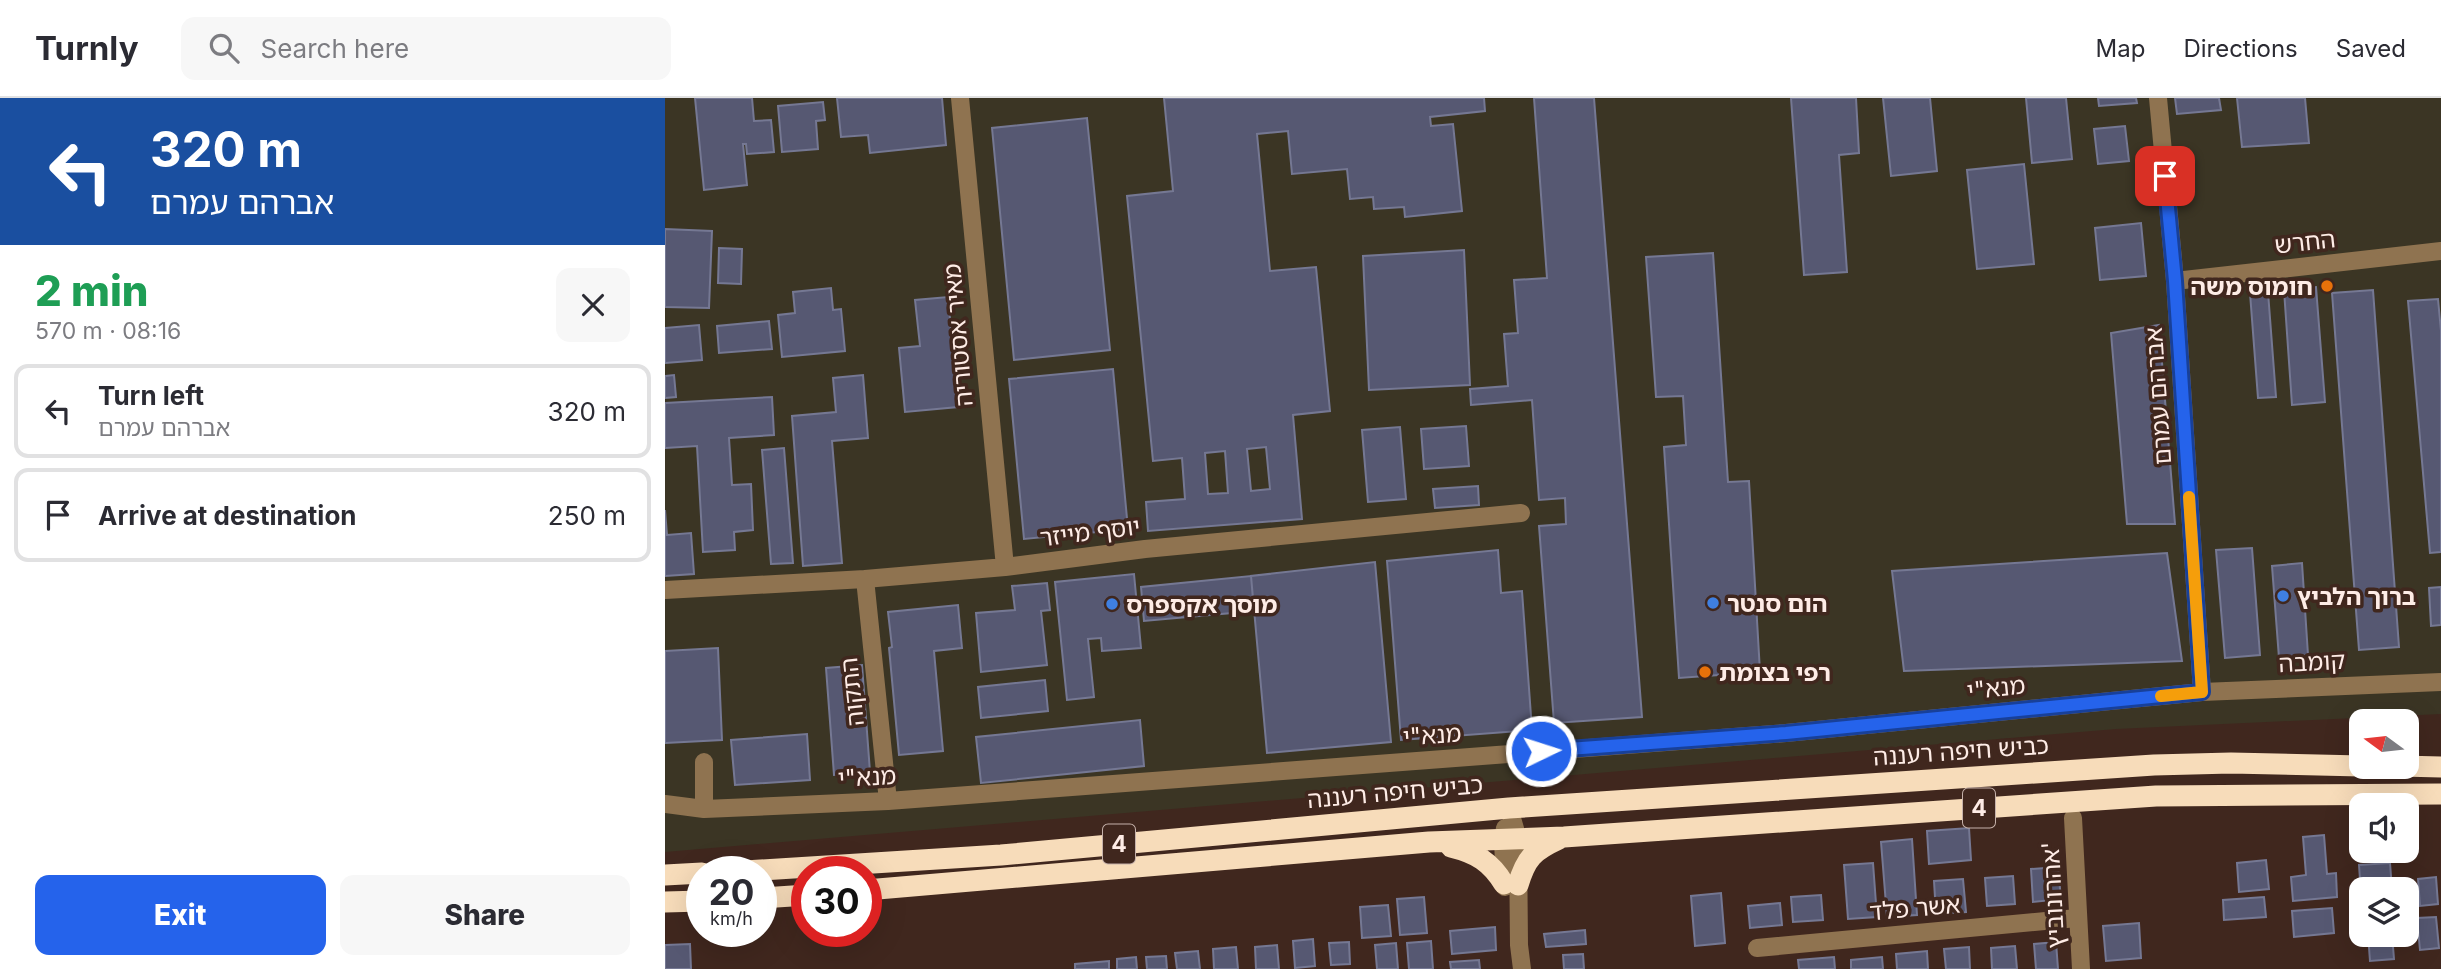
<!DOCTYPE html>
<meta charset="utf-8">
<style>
:root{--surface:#fff;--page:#f7f7f7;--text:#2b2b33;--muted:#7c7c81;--line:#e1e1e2;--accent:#2563eb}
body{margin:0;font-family:Inter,"Noto Sans Hebrew",sans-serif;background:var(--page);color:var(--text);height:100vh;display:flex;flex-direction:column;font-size:26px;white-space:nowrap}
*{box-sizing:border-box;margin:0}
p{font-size:23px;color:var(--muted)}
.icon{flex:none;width:38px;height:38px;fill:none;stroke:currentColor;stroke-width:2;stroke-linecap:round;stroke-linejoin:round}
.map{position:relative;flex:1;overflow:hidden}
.side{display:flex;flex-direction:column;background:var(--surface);width:665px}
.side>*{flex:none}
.guide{background:#1a4fa0;color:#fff;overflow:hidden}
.needle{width:46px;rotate:285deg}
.fabs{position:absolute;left:1684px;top:611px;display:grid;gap:14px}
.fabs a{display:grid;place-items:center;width:70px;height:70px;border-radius:14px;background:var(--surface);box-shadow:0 7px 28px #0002;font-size:35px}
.speed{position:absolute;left:21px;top:758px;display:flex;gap:14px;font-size:35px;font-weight:700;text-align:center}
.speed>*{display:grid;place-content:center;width:91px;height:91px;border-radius:50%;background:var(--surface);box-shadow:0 7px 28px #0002;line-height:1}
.speed small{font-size:18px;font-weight:400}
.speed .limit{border:10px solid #d22;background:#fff;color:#111}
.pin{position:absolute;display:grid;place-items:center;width:60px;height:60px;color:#fff;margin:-30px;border-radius:14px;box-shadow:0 4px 10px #0006}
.me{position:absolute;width:77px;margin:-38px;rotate:86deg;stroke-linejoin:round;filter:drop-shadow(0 0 5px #0008)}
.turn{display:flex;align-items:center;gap:24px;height:147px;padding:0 35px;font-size:32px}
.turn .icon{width:91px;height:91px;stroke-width:2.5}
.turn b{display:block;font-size:49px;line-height:60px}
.round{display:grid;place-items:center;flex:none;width:74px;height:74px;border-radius:14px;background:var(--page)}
.summary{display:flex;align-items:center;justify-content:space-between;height:119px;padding:0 35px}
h1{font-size:42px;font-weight:800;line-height:52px;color:#1e9e55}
.button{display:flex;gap:14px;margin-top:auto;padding:14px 35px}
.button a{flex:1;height:80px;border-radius:14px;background:var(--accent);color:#fff;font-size:28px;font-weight:800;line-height:80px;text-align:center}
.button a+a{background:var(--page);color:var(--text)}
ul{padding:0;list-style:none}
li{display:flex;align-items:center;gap:21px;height:94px;margin:0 14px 10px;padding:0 21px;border:4px solid var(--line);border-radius:14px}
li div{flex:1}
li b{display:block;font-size:26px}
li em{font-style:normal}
header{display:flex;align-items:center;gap:42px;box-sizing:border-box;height:98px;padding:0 35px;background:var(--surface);border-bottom:2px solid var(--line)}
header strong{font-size:33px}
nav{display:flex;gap:38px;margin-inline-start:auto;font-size:24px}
.search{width:490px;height:63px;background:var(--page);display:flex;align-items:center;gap:18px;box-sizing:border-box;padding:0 24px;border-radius:14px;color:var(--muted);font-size:26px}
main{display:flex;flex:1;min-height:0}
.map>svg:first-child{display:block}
.industrial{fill:#3b3524}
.building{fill:#565872;stroke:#757893;stroke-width:2;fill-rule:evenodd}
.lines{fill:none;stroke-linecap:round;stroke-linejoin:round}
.minor{stroke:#8f7350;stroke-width:18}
.highway{stroke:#f7dcba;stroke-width:21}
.route-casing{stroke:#184099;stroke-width:18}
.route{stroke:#2563eb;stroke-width:12}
.slow{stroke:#f59e0b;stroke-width:12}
.food-dot{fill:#e8710a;stroke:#40271e;stroke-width:2.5}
.shop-dot{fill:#3f7fe0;stroke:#40271e;stroke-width:2.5}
.labels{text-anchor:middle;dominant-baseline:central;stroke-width:7;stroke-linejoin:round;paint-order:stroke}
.shield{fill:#40271e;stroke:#c5b1aa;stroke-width:2}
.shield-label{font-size:23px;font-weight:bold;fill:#feece6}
.street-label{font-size:24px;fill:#feece6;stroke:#40271e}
.poi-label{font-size:24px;font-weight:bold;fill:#feece6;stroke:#40271e;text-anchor:start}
</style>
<header>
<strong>Turnly</strong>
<div class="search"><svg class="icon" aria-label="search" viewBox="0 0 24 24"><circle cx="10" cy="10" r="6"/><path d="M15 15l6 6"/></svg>Search here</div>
<nav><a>Map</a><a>Directions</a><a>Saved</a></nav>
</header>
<main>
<section class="side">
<div class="guide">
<div class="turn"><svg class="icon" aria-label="left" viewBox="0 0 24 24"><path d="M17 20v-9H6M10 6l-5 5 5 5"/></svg><div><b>320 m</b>אברהם עמרם</div></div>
</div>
<div class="summary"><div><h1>2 min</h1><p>570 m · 08:16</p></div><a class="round"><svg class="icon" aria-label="close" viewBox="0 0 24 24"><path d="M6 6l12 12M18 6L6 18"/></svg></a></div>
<ul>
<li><svg class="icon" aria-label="left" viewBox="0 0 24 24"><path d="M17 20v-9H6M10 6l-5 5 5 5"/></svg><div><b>Turn left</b><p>אברהם עמרם</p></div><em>320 m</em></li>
<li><svg class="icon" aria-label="arrive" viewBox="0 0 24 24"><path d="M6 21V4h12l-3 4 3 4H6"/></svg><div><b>Arrive at destination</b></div><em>250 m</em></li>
</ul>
<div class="button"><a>Exit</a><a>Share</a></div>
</section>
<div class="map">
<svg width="1776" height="871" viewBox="0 0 1776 871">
<rect width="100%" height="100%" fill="#40271e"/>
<path class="industrial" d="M0,0H1776V616L1451,631L0,754Z"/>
<path class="building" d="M30,0H87L89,23L106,22L109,54L82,56L81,46H78L82,87L39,92Z
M172,0H277L281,47L205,55L203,37L176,39Z
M499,0H819L820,13L765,19L766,28L788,26L797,113L740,119L739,109L709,111L708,99L685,101L682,71L627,76L623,33L592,36L605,173L651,169L665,313L628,317L637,421L483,433L481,404L520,401L517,360L488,363L462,98L508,93ZM601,349L605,391L586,393L582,351ZM560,353L563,395L543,396L540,355Z
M869,0H929L977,619L889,625L874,428L901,426L900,400L874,402L867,302L806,307L805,291L843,288L839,236L853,235L849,182L882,180Z
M1126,0H1191L1194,55L1174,57L1182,174L1139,177Z
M1218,0H1265L1272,73L1226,78Z
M1361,0H1401L1407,61L1367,65Z
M1433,0H1471L1472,5L1434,8Z
M1510,0H1554L1556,12L1512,16Z
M1572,0H1640L1644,45L1577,49Z
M158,4L160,22L151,23L153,51L117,54L113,8Z
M422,20L445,252L349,262L327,30Z
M1460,28L1464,63L1433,66L1429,31Z
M1359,66L1369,166L1312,171L1302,72Z
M1476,125L1481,178L1435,182L1430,130Z
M0,131L47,133L44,210L0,209Z
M54,150L77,151L76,186L53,185Z
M799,152L805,287L704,292L698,158Z
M1048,155L1063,384L1084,383L1095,574L1014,580L999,349L1021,347L1018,298L991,299L981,159Z
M1651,189L1660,304L1627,307L1619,192Z
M166,190L168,212L176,211L180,253L117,259L113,217L130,215L128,194Z
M1708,192L1734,549L1694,552L1667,195Z
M1603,194L1611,299L1593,300L1585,195Z
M283,199L293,309L240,314L234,250L255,248L250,202Z
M1773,201L1776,233V454L1765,455L1743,203Z
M104,223L107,251L54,255L52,228Z
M34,227L37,262L0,265V230Z
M1494,227L1510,426H1462L1446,235Z
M448,271L463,431L359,441L344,281Z
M9,277L11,299L0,300V278Z
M198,277L203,340L167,343L177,465L138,468L127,318L171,314L168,280Z
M107,299L109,337L64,340L67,387L86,386L88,432L69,434L70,452L38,454L32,348L0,350V305Z
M801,328L804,368L759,371L756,331Z
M735,329L741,401L703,404L697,332Z
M119,350L128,465L106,466L97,352Z
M813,388L814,407L770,410L768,391Z
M0,412L2,437L26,435L29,476L0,478Z
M1587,450L1595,557L1560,560L1551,452Z
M833,452L836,495L857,493L867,632L736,642L722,463Z
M1502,455L1517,563L1239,573L1227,473Z
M710,464L726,644L602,655L586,478Z
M1637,465L1643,557L1614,560L1607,468Z
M469,476L476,550L437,553L436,540L423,541L429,599L402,602L390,484Z
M586,478L589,513L479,523L476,489Z
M382,485L385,512L376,513L382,567L316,574L311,515L350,512L347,488Z
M1776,489V527L1766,528L1764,490Z
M293,507L297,550L269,553L278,653L234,657L224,550L227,549L223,514Z
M53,550L57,642L0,645V553Z
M197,567L205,674L169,677L161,570Z
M380,582L383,613L316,620L313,589Z
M475,622L479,668L316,685L311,639Z
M142,636L145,682L70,687L66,642Z
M1304,730L1306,762L1264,766L1262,733Z
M1659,737L1662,776L1671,775L1672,799L1628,803L1626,779L1641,777L1638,739Z
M1247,741L1252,817L1222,819L1216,744Z
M1601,762L1604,791L1574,794L1572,765Z
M1208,765L1212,819L1183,821L1179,767Z
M1725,765L1727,791H1696V796L1694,767Z
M1393,769L1396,801L1368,804L1366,771Z
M1348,778L1350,806L1322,808L1320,780Z
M1771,779L1773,806L1755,808L1753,781Z
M1298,781L1301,814L1271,816L1269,783Z
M1056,795L1060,845L1030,848L1026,798Z
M1156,797L1158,822L1128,824L1126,799Z
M759,799L762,835L735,837L732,801Z
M1599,799L1601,819L1559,822L1558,802Z
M1115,805L1117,827L1085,830L1083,808Z
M723,807L726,838L697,840L695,809Z
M1667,810L1669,835L1629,839L1627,813Z
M1771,819L1774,850L1755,852L1752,820Z
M1474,825L1476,860L1441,863L1438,828Z
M830,829L831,852L787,856L785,833Z
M920,832L921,846L881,849L879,836Z
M1703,836H1727L1729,861L1705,863Z
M648,841L650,868L630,870L628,843Z
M766,843L768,871H744L742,845Z
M684,844L685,866L666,867L664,845Z
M1391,844L1393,871H1371L1369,846Z
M731,845L733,871H712L710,847Z
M25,846L26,871H0V847Z
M612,847L614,871H591L590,849Z
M1350,848L1352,871H1327L1326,850Z
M571,849L573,871H549L548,851Z
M1304,849L1305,871H1281L1279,851Z
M533,853L535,871H512L510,855Z
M1262,853L1263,871H1232L1231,856Z
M918,856L919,871H899L898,857Z
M501,858L502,871H482L481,859Z
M471,859L472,871H452V861Z
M1169,859L1170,871H1134L1133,862Z
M1217,859L1218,871H1186V862Z
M814,862L815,871H786L785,864Z
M444,863V871H410V866Z"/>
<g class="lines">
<path class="minor" d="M295,0L340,469
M1493,0L1510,183L1537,594
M1510,183L1776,153
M200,481L223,703
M0,492L200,481L340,469L480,451L856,415
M0,706L39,711L223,703L1121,635L1537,594L1776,584
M844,710L853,741L854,847L857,871
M39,711V664
M1408,720L1416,871
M840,789L838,742L840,730
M1092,850L1412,820"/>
<path class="highway" d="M1736,668L1776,669
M786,749C811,755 826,764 839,786
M64,774L336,757L844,710L1489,667L1566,665L1696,668
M0,777L37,775
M853,787C861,760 868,753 894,741
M201,792L764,744L899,739L1491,698L1776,696
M96,800L142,797
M0,804L37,803"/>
</g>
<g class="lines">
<defs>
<path id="route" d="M876,653L1121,635L1537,594L1510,183L1500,78"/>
</defs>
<use href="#route" class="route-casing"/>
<use href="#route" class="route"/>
<path class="slow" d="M1496,598L1537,594L1524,399"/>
</g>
<g class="food-dot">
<circle cx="1662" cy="188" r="7"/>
<circle cx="1040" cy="574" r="7"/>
</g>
<g class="shop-dot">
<circle cx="1618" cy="498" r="7"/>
<circle cx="1048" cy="505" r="7"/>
<circle cx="447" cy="506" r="7"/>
</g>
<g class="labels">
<g class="shield">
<rect x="1298" y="690.5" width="32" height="39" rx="5"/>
<rect x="438" y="726.5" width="32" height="39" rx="5"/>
</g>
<g class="shield-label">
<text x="1314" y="710">4</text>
<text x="454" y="746">4</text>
</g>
<g class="street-label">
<text transform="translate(1640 144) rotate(-6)">החרש</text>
<text transform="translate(293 237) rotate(-95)">מאיר אסטוריה</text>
<text transform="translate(1493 298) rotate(-94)">אברהם עמרם</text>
<text transform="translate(425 434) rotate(-7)">יוסף מייזר</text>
<text transform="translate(1647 564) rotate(-3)">קומבה</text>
<text transform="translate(1331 590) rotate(-6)">מנא"י</text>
<text transform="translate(187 594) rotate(-96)">התקוה</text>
<text transform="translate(767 637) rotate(-4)">מנא"י</text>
<text transform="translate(1296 653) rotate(-4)">כביש חיפה רעננה</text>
<text transform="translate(202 679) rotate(-3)">מנא"י</text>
<text transform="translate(730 694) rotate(-5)">כביש חיפה רעננה</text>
<text transform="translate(1388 797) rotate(-93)">אהרונוביץ'</text>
<text transform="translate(1250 810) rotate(-5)">אשר פלד</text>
</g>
<g class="poi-label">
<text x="1648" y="188" text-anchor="end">חומוס משה</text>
<text x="1632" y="498">ברוך הלביץ</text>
<text x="1062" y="505">הום סנטר</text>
<text x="461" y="506">מוסך אקספרס</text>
<text x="1054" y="574">רפי בצומת</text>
</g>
</g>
</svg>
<div class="fabs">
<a><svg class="needle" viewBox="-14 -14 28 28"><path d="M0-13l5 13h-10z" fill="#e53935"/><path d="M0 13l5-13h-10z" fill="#7c7c81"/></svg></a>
<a><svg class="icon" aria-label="sound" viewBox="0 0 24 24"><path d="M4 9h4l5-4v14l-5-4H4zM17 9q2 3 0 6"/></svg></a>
<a><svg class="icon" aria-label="layers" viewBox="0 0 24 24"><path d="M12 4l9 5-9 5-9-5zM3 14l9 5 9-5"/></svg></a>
</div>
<div class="speed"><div>20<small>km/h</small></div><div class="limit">30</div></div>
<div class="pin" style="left:1500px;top:78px;background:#d93025"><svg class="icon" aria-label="arrive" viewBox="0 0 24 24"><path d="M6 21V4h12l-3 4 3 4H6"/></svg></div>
<svg class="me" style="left:876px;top:653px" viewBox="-20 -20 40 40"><circle r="17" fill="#2563eb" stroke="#fff" stroke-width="3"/><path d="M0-11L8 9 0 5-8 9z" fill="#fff"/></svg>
</div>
</main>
